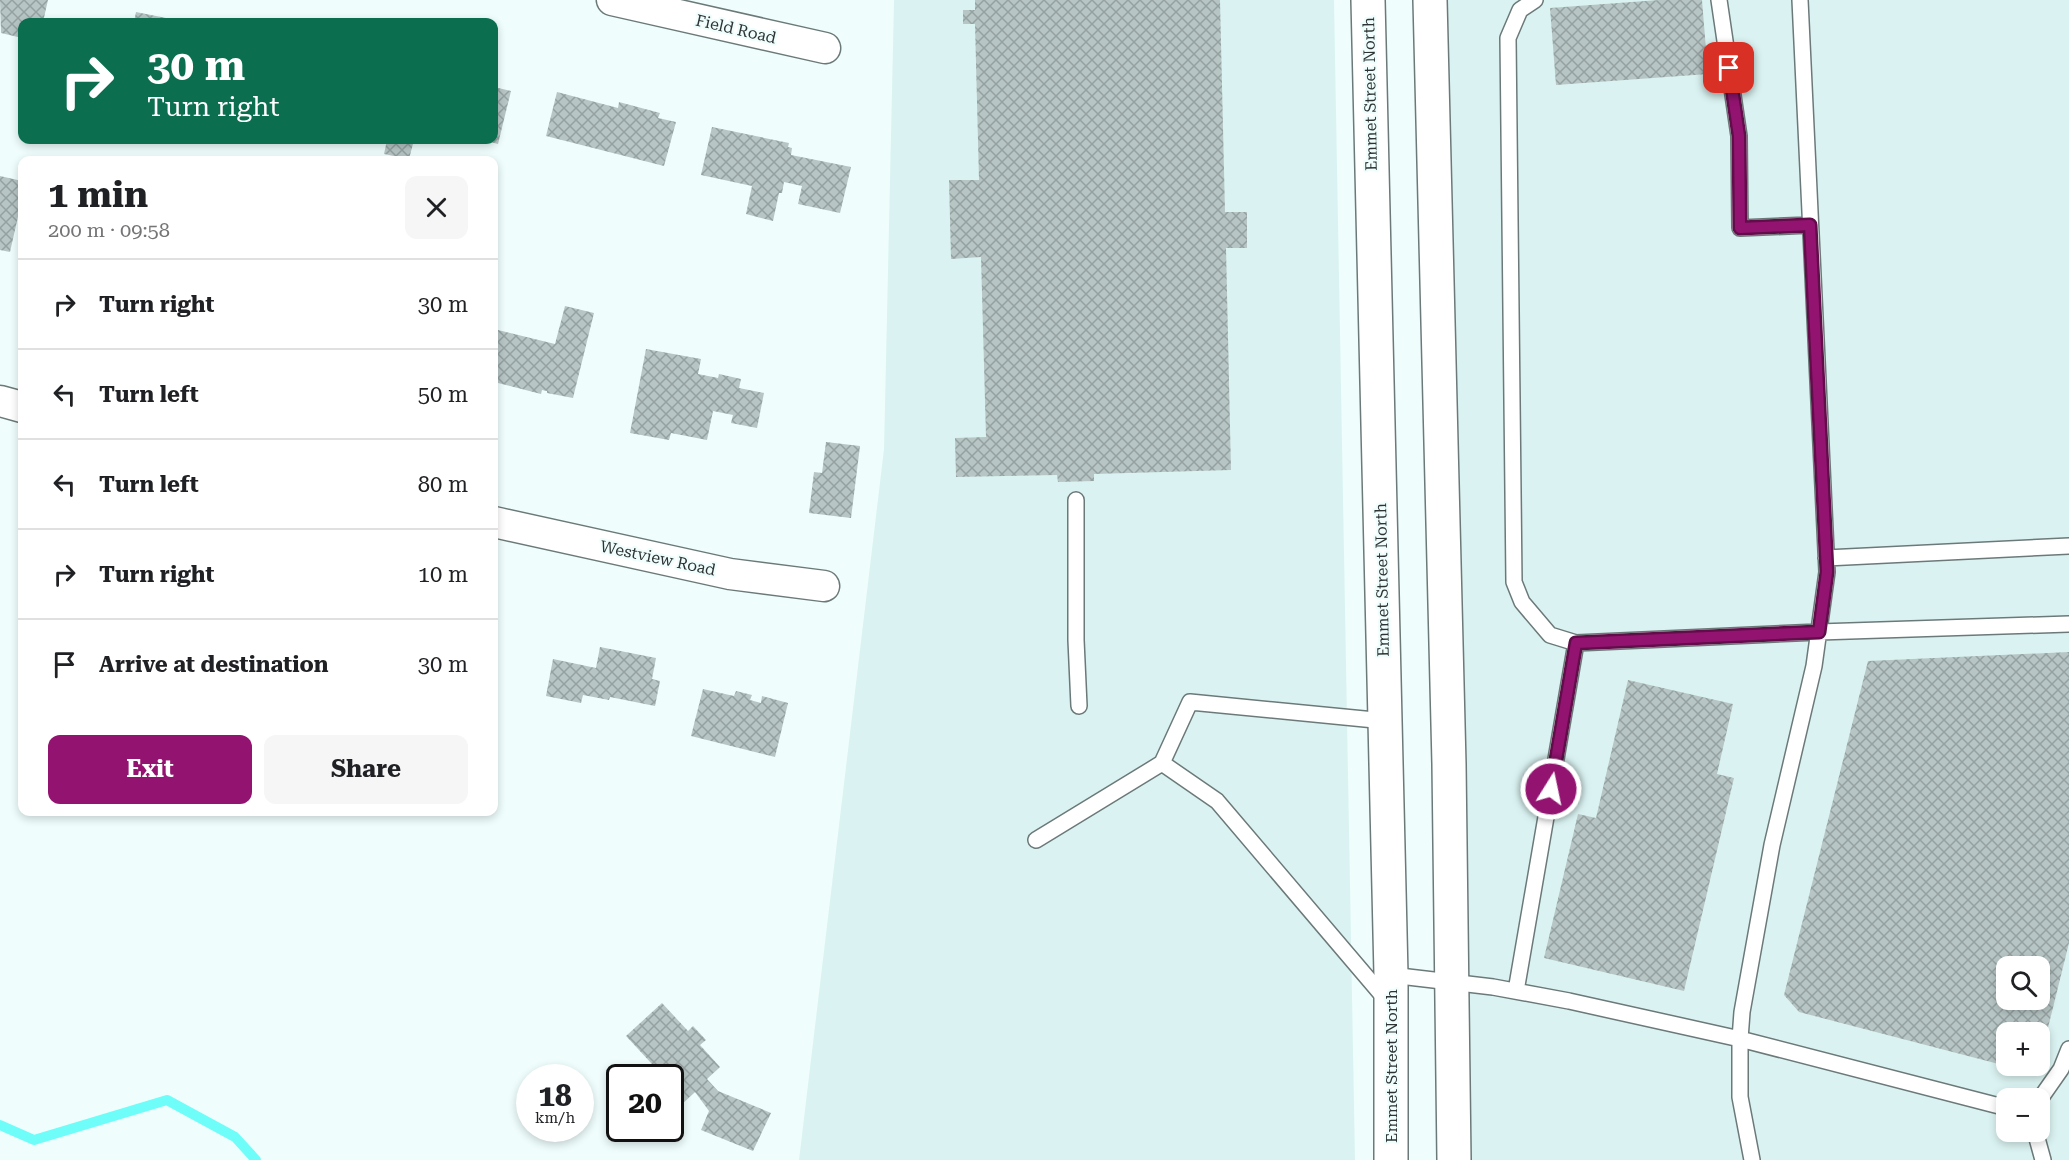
<!DOCTYPE html>
<meta charset="utf-8">
<style>
:root{--surface:#fff;--page:#f6f6f6;--text:#202124;--muted:#757577;--line:#e0e0e0;--accent:#931470}
body{margin:0;font-family:"Roboto Serif",serif;background:var(--page);color:var(--text);height:100vh;display:flex;flex-direction:column;font-size:22px;white-space:nowrap}
*{box-sizing:border-box;margin:0}
p{font-size:20px;color:var(--muted)}
.icon{flex:none;width:33px;height:33px;fill:none;stroke:currentColor;stroke-width:2;stroke-linecap:round;stroke-linejoin:round}
.map{position:relative;flex:1;overflow:hidden}
.side{position:absolute;left:18px;top:156px;width:480px;height:660px;display:flex;flex-direction:column;background:var(--surface);border-radius:12px;box-shadow:0 3px 9px #0003}
.side>*{flex:none}
.top-card{position:absolute;left:18px;top:18px;width:480px;height:126px;border-radius:12px;box-shadow:0 3px 9px #0003;background:#0b6e4f;color:#fff;overflow:hidden}
.fabs{position:absolute;left:1996px;top:956px;display:grid;gap:12px}
.fabs a{display:grid;place-items:center;width:54px;height:54px;border-radius:12px;background:var(--surface);box-shadow:0 3px 9px #0003;font-size:30px}
.speed{position:absolute;left:516px;top:1064px;display:flex;gap:12px;font-size:30px;font-weight:700;text-align:center}
.speed>*{display:grid;place-content:center;width:78px;height:78px;border-radius:50%;background:var(--surface);box-shadow:0 3px 9px #0003;line-height:1}
.speed small{font-size:15px;font-weight:400}
.speed .limit{border:3px solid #111;border-radius:9px;background:#fff;color:#111}
.pin{position:absolute;display:grid;place-items:center;width:51px;height:51px;color:#fff;margin:-26px;border-radius:12px;box-shadow:0 3px 9px #0006}
.me{position:absolute;width:66px;margin:-33px;rotate:10deg;stroke-linejoin:round;filter:drop-shadow(0 0 4px #0008)}
.turn{display:flex;align-items:center;gap:21px;height:126px;padding:0 30px;font-size:27px}
.turn .icon{width:78px;height:78px;stroke-width:2.5}
.turn b{display:block;font-size:42px;line-height:51px}
.round{display:grid;place-items:center;flex:none;width:63px;height:63px;border-radius:12px;background:var(--page)}
.overview{display:flex;align-items:center;justify-content:space-between;height:102px;padding:0 30px}
h1{font-size:36px;font-weight:700;line-height:45px}
.button{display:flex;gap:12px;margin-top:auto;padding:12px 30px}
.button a{flex:1;height:69px;border-radius:12px;background:var(--accent);color:#fff;font-size:24px;font-weight:700;line-height:69px;text-align:center}
.button a+a{background:var(--page);color:var(--text)}
ul{padding:0;list-style:none}
li{display:flex;align-items:center;gap:18px;height:90px;padding:0 30px;border-top:2px solid var(--line)}
li div{flex:1}
li b{display:block;font-size:22px}
li em{font-style:normal}
.map>svg:first-child{display:block}
.built{fill:#daf3f2;fill-rule:evenodd}
.lines{fill:none;stroke-linecap:round;stroke-linejoin:round}
.stream{stroke:#6efdf9;stroke-width:10}
.building{fill:url(#building-cross-hatch);fill-rule:evenodd}
.lane-casing{stroke:#6c7979;stroke-width:18}
.street-casing{stroke:#6c7979;stroke-width:33}
.primary-casing{stroke:#6c7979;stroke-width:36}
.lane{stroke:#fff;stroke-width:15}
.street{stroke:#fff;stroke-width:30}
.primary{stroke:#fff;stroke-width:33}
.route-casing{stroke:#600d49;stroke-width:15}
.route{stroke:#931470;stroke-width:10}
.labels{text-anchor:middle;dominant-baseline:central;stroke-width:4.5;stroke-linejoin:round;paint-order:stroke}
.street-label{font-size:16px;fill:#2e3434;stroke:#effefd}
</style>
<div class="map">
<svg width="2069" height="1160" viewBox="0 0 2069 1160">
<defs>
<pattern id="building-cross-hatch" width="8" height="8" patternUnits="userSpaceOnUse" patternTransform="scale(1.5)"><rect width="8" height="8" fill="#b7c5c5"/><path d="M0 0l8 8M0 8l8-8" fill="none" stroke="#95a1a1"/></pattern>
</defs>
<rect width="100%" height="100%" fill="#effefd"/>
<path class="built" d="M894,0H1334L1355,1160H799L884,449Z
M1430,0H2069V1160H1459ZM2007,966H2040V999H2007ZM2007,1032H2040V1065H2007ZM2007,1098H2040V1131H2007Z"/>
<g class="lines">
<path class="stream" d="M0,1125L34,1140L167,1100L235,1137L256,1160"/>
</g>
<path class="building" d="M0,0H48L43,22H22V38L1,33Z
M975,0H1220L1225,212H1247V248H1226L1231,470L1094,474V481L1058,482L1057,475L956,477L955,438L986,437L981,257L951,259L949,180H979L975,24H963V10H975Z
M1659,0H1702L1708,74L1556,85L1550,8Z
M136,12L181,21V22H134Z
M494,87L511,91L498,144L482,140H494Z
M557,92L618,108L619,102L660,113L658,118L676,122L664,166L546,136Z
M712,127L789,143L788,147L792,148L791,155L851,167L840,213L798,204L802,186L784,182L782,193H779L773,221L746,214L752,186L701,175Z
M387,140H414L409,159L384,154Z
M0,176L22,181V199L10,252L0,250Z
M565,306L594,313L573,398L547,393V391L542,390L541,394L494,382V329L555,344Z
M646,349L701,359L698,374L718,378L719,374L741,379L739,388L764,393L757,428L731,423L733,415L713,411L707,440L671,433L669,440L630,433Z
M826,442L860,446L851,518L809,513L814,472L822,473Z
M600,647L656,658L652,679L660,681L655,706L610,697L609,700L583,695L581,703L546,696L553,659L596,668Z
M2069,652V943L2041,1056L2040,1032H2007V1065H2019L2014,1068L1799,1012L1784,995L1868,661ZM2007,966H2040V999H2007Z
M1628,680L1733,704L1717,774L1734,778L1684,991L1544,958L1578,814L1596,818Z
M703,689L734,696L736,691L752,695L750,700L761,703L762,696L788,703L775,757L691,736Z
M662,1003L688,1031L693,1026L706,1040L700,1045L720,1067L707,1079L718,1091L771,1113L753,1151L701,1130L709,1111L695,1092L681,1105L670,1094V1077H664L626,1036Z"/>
<g class="lines">
<defs>
<path id="lane" d="M1535,0L1520,10L1508,38L1514,582L1522,602L1550,635L1576,643L1819,632L2069,624
M1719,0L1739,136L1740,228L1810,225
M1076,500V640L1079,706
M1826,558L2069,546
M1162,763L1217,801L1388,1002
M1036,840L1162,763L1190,702L1385,721
M1391,975L1493,987L1569,1001L1740,1039L2007,1108
M1516,991L1576,643
M2040,1099L2061,1069L2069,1049
M2035,1131L2043,1160
M1752,1160L1740,1097V1039L1742,1012L1772,845L1814,666L1827,572L1800,0"/>
<path id="street" d="M612,0L825,48
M0,401L22,407
M494,522L730,574L824,586"/>
<path id="primary" d="M1368,0L1391,975V1160
M1430,0L1449,764L1454,1160"/>
</defs>
<use href="#lane" class="lane-casing"/>
<use href="#street" class="street-casing"/>
<use href="#primary" class="primary-casing"/>
<use href="#lane" class="lane"/>
<use href="#street" class="street"/>
<use href="#primary" class="primary"/>
</g>
<g class="lines">
<defs>
<path id="route" d="M1551,789L1576,643L1819,632L1827,572L1810,225L1740,228L1739,136L1729,68"/>
</defs>
<use href="#route" class="route-casing"/>
<use href="#route" class="route"/>
</g>
<g class="labels">
<g class="street-label">
<text transform="translate(736 29) rotate(13)">Field Road</text>
<text transform="translate(1370 94) rotate(-91)">Emmet Street North</text>
<text transform="translate(658 558) rotate(12)">Westview Road</text>
<text transform="translate(1382 580) rotate(-91)">Emmet Street North</text>
<text transform="translate(1391 1066) rotate(-90)">Emmet Street North</text>
</g>
</g>
</svg>
<div class="fabs">
<a><svg class="icon" aria-label="search" viewBox="0 0 24 24"><circle cx="10" cy="10" r="6"/><path d="M15 15l6 6"/></svg></a>
<a>+</a>
<a>−</a>
</div>
<div class="speed"><div>18<small>km/h</small></div><div class="limit">20</div></div>
<div class="pin" style="left:1729px;top:68px;background:#d93025"><svg class="icon" aria-label="arrive" viewBox="0 0 24 24"><path d="M6 21V4h12l-3 4 3 4H6"/></svg></div>
<svg class="me" style="left:1551px;top:789px" viewBox="-20 -20 40 40"><circle r="17" fill="#931470" stroke="#fff" stroke-width="3"/><path d="M0-11L8 9 0 5-8 9z" fill="#fff"/></svg>
<div class="top-card">
<div class="turn"><svg class="icon" aria-label="right" viewBox="0 0 24 24"><path d="M7 20v-9h11M14 6l5 5-5 5"/></svg><div><b>30 m</b>Turn right</div></div>
</div>
<section class="side">
<div class="overview"><div><h1>1 min</h1><p>200 m · 09:58</p></div><a class="round"><svg class="icon" aria-label="close" viewBox="0 0 24 24"><path d="M6 6l12 12M18 6L6 18"/></svg></a></div>
<ul>
<li><svg class="icon" aria-label="right" viewBox="0 0 24 24"><path d="M7 20v-9h11M14 6l5 5-5 5"/></svg><div><b>Turn right</b></div><em>30 m</em></li>
<li><svg class="icon" aria-label="left" viewBox="0 0 24 24"><path d="M17 20v-9H6M10 6l-5 5 5 5"/></svg><div><b>Turn left</b></div><em>50 m</em></li>
<li><svg class="icon" aria-label="left" viewBox="0 0 24 24"><path d="M17 20v-9H6M10 6l-5 5 5 5"/></svg><div><b>Turn left</b></div><em>80 m</em></li>
<li><svg class="icon" aria-label="right" viewBox="0 0 24 24"><path d="M7 20v-9h11M14 6l5 5-5 5"/></svg><div><b>Turn right</b></div><em>10 m</em></li>
<li><svg class="icon" aria-label="arrive" viewBox="0 0 24 24"><path d="M6 21V4h12l-3 4 3 4H6"/></svg><div><b>Arrive at destination</b></div><em>30 m</em></li>
</ul>
<div class="button"><a>Exit</a><a>Share</a></div>
</section>
</div>
